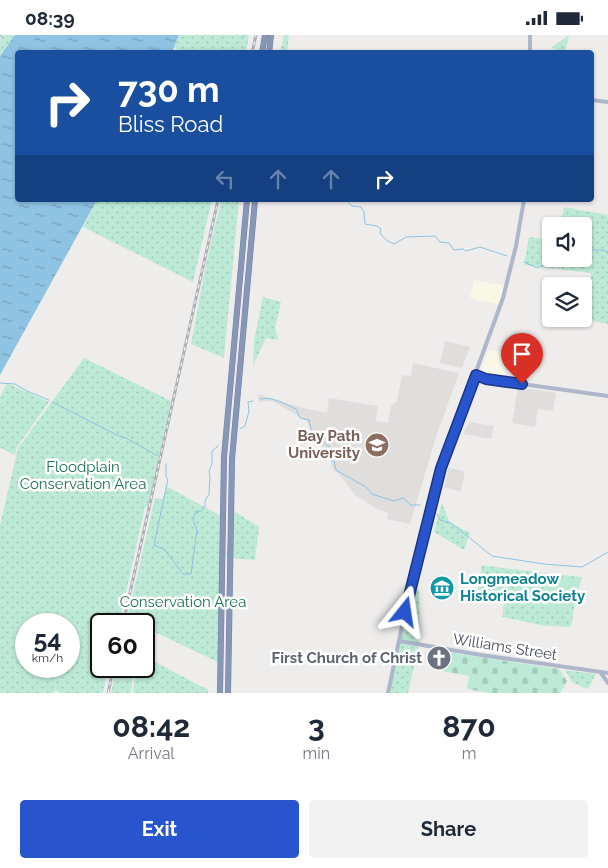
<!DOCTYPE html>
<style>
:root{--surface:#fff;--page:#f2f2f3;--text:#1f2937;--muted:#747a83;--accent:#2855cd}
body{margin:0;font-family:Raleway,sans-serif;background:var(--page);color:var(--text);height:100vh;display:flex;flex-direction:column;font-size:19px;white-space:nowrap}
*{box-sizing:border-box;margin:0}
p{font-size:16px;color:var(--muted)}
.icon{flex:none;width:28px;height:28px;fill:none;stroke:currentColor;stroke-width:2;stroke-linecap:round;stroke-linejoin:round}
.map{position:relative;height:658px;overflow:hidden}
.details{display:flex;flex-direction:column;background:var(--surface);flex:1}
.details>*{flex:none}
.hud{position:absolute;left:15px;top:15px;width:579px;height:152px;border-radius:5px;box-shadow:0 1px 4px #0004;background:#1a4fa0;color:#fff;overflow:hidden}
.controls{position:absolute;left:542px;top:182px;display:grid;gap:10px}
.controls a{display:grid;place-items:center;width:50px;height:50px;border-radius:5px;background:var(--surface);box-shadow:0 1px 4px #0004;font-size:25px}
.speed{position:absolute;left:15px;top:578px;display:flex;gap:10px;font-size:25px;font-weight:700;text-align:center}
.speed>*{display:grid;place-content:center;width:65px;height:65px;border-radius:50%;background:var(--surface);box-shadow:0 1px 4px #0004;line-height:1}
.speed small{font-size:12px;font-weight:400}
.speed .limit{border:2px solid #111;border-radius:8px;background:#fff;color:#111}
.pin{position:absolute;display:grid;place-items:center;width:42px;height:42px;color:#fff;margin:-51px -21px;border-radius:50% 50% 50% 0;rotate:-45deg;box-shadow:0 0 5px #0007}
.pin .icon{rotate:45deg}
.me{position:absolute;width:55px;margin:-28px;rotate:15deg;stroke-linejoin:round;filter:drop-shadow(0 0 4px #0008)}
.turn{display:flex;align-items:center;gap:18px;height:105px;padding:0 20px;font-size:22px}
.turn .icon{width:65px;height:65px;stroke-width:2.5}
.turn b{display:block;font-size:35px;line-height:42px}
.lanes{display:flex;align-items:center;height:48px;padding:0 20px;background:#0003;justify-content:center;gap:25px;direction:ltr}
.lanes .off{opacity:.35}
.eta{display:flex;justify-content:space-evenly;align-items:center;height:85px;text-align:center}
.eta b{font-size:30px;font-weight:700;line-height:35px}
.cta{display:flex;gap:10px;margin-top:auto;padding:10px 20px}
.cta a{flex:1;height:58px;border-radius:5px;background:var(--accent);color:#fff;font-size:20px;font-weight:700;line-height:58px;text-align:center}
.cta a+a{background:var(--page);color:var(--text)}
.status{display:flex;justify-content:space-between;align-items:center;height:35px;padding:0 25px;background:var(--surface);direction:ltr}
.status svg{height:14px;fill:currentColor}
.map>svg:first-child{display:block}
.commercial{fill:#f9f7e6}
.education{fill:#e0dedd}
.cemetery{fill:url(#cemetery-stones)}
.park{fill:url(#park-dots);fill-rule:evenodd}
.pitch{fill:#bdead6}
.water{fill:url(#water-ripples)}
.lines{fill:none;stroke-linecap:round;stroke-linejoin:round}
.stream{stroke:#8ec3e3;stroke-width:1}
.highway-casing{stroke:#7382a3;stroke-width:6}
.minor{stroke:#bec4cd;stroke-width:2.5}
.major{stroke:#aeb7c9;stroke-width:4}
.highway{stroke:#8897b7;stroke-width:5}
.rail-casing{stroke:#afb0b6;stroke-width:3}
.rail{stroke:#fff;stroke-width:1;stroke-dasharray:4;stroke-linecap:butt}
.route-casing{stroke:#1a3785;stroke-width:12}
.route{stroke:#2855cd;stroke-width:9}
.labels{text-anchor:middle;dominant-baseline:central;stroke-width:5;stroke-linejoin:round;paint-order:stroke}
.education-label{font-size:15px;font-weight:bold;fill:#785e54;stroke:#fff;text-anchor:end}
.park-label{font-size:15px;fill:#1e7256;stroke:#fff}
.culture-label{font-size:15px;font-weight:bold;fill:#0d838f;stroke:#fff;text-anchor:start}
.street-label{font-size:15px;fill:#464d58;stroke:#fff}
.worship-label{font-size:15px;font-weight:bold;fill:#5b616d;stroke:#fff;text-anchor:end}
</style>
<div class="status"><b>08:39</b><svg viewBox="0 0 49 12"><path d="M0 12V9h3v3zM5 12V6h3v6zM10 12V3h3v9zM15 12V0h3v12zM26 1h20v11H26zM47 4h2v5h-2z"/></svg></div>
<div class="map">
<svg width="608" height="658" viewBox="0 0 608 658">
<defs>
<pattern id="cemetery-stones" width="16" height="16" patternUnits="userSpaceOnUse" patternTransform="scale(1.25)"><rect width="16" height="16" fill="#bdead6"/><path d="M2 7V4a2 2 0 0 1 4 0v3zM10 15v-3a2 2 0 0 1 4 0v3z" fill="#a4caba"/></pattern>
<pattern id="park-dots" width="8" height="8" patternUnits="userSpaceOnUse" patternTransform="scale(1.25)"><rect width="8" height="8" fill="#bdead6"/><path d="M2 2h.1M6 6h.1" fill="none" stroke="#a4caba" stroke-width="1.8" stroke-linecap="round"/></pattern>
<pattern id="water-ripples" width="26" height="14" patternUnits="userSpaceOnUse" patternTransform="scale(1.25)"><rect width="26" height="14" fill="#8ec3e3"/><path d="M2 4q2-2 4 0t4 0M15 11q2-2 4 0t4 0" fill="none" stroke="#76a1bb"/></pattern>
</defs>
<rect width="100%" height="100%" fill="#efedec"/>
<path class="commercial" d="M474,245L505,251L500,270L470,263Z
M488,315L508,318L504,345L485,342L480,338Z"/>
<path class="education" d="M445,306L470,312L462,333L440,328Z
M413,328L459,338L436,402L410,489L387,484L388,478L379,475L355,460L344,445L333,434L328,417L314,404L307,386L274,367L267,366L259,367L258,359L299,372L327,378L329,363L378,371L376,386L388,388L391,371L397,366L402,340L411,341Z
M518,352L556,358L553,376L538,374L535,392L512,388Z
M469,387L494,391L491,404L463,399Z
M449,433L465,436L461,457L444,452Z"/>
<path class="cemetery" d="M446,617L559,634L567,646L560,658H489L467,654L469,641L442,636Z"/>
<path class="park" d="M3,0H15L0,21V4Z
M179,0H249L246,17C225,17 192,21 174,13Z
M284,0H289L287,17H280Z
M569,0L565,17H560L552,12Z
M97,165H212L193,247L83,192Z
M221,165H239L224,323L191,309L206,229Z
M564,172L608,180V289L589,285L591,238L524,230L529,202L551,205V224H584V191H560Z
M263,262L281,267L275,293L278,305L266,303L253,331L254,305Z
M84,323L171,366L148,472H145L119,589H101V631H109L103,658H60L55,655L54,658H0V490L18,413ZM26,589H69V631H26Z
M7,348L49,367L17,412L15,420L0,413V362Z
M166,451L225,483L222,629L144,592V589H126L155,463L163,464Z
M442,467L449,487L470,498L464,515L434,497Z
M232,475L259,492L255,525L226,523Z
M482,530L510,534L582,542L576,562L571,592L546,591L502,582L504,568L476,563Z
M412,551L419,555L420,605L408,658H388Z
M144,621L208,655V658H133L136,631H144Z
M117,631H134L131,658H111Z
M565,635L596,639L588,654L573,648Z"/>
<path class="pitch" d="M549,541L579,545L571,577L542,572Z
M523,543L540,547L537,562L532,568L513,563L519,546Z"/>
<path class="water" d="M15,0H179L172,17L18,18V165H97L0,340V21Z"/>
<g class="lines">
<path class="stream" d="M244,0V1
M346,165L352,171L361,172L364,177L365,189L377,191L381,194L380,198L386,205L394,209L406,202L435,201L440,207L449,208L454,215L463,214L466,216L480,212L507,221
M584,215H602L608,217
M524,227L537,233L559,224
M0,348L15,349L27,356L49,365
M260,364C273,361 284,369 296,374L300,383L309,385L312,398L331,413L336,435L366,452L372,459L394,466L403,463L411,470H420
M52,367L119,401L126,403L158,421
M240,394L245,391L249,376L248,367L253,366
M166,429V442L168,444L154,510L165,515L183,539H191L197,495L193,485L196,476H201L205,472V466L209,459L210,442L209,436L212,429V416L218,411
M437,479L440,485L451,488L492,521L544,529L582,532L608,517"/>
<defs>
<path id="highway" d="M262,18L265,0
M269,18L271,0
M220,658L224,422L247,165
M228,658L232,424L255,165"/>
</defs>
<use href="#highway" class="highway-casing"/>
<path class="minor" d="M0,1L1,0"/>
<path class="major" d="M530,0V18
M591,65L608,67
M475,340L486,344L608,361
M399,606L481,620L608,638
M601,638L608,648
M388,658L405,577L417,533L433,461L444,424L503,263L516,211L524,165"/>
<use href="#highway" class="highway"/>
<defs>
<path id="rail" d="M252,18L256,0
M123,589L218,165
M108,658L114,631"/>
</defs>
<use href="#rail" class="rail-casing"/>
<use href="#rail" class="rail"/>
</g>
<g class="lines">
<defs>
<path id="route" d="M405,577L441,433L476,340L486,344L522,349"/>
</defs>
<use href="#route" class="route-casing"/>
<use href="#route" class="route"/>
</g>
<defs>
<symbol id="university-disc" viewBox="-11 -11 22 22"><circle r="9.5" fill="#8d6e63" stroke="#fff"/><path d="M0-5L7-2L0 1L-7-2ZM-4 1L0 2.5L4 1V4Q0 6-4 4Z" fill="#fff"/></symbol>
<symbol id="museum-disc" viewBox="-11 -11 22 22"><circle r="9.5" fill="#0f9aa8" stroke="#fff"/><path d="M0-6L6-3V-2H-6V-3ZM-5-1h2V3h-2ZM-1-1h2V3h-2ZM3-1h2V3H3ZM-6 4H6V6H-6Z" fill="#fff"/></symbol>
<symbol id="church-disc" viewBox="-11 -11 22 22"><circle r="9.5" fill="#6b7280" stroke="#fff"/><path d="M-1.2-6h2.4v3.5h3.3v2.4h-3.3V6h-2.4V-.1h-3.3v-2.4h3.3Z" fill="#fff"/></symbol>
</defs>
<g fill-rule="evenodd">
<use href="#university-disc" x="363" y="396" width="28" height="28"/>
<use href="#museum-disc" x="428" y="539" width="28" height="28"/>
<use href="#church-disc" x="425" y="609" width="28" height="28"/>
</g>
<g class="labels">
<g class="education-label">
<text x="360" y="401">Bay Path<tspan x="360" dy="17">University</tspan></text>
</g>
<g class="park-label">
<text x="83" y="432">Floodplain<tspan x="83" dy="17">Conservation Area</tspan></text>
<text x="183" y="567">Conservation Area</text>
</g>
<g class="culture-label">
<text x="460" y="544">Longmeadow<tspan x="460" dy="17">Historical Society</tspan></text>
</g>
<g class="street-label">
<text transform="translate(505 612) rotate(9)">Williams Street</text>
</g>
<g class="worship-label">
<text x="422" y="623">First Church of Christ</text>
</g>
</g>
</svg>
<div class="controls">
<a><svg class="icon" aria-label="sound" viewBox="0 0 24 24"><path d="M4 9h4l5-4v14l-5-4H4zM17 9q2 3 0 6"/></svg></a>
<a><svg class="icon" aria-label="layers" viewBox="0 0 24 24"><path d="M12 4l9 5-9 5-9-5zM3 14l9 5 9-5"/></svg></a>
</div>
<div class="speed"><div>54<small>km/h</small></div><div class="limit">60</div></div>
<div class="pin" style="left:522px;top:349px;background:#d93025"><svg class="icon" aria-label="arrive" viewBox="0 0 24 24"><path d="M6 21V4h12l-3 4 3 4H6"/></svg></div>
<svg class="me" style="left:405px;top:577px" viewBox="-20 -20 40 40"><path d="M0-17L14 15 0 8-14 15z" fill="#2855cd" stroke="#fff" stroke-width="4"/></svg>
<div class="hud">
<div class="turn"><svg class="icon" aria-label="right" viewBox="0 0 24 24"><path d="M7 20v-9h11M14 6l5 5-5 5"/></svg><div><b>730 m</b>Bliss Road</div></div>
<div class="lanes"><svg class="icon off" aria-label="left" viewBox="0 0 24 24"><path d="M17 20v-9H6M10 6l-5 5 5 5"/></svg><svg class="icon off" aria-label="ahead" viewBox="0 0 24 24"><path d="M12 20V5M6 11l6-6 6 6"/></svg><svg class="icon off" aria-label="ahead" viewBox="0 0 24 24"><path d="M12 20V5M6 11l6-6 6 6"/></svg><svg class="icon" aria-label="right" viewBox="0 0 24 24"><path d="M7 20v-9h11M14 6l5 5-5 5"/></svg></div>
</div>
</div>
<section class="details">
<div class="eta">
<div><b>08:42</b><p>Arrival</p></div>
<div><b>3</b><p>min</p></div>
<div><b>870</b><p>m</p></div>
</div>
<div class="cta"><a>Exit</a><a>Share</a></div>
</section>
